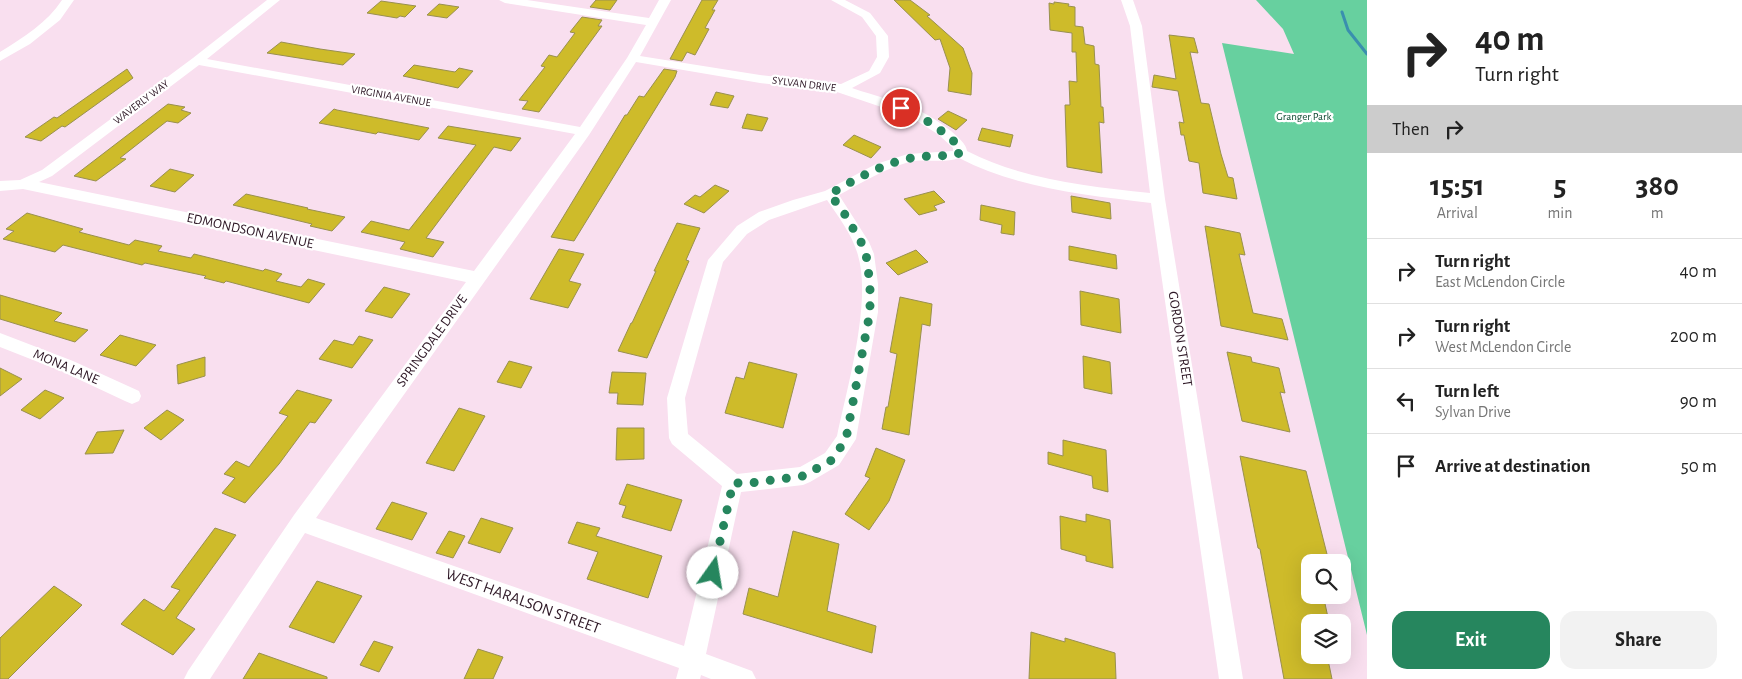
<!DOCTYPE html>
<style>
:root{--surface:#fff;--page:#f2f2f2;--text:#222;--muted:#767676;--line:#e0e0e0;--accent:#26865e}
body{margin:0;font-family:"Alegreya Sans",sans-serif;background:var(--page);color:var(--text);height:100vh;display:flex;flex-direction:column;font-size:19px;white-space:nowrap}
*{box-sizing:border-box;margin:0}
p{font-size:16px;color:var(--muted)}
.icon{flex:none;width:28px;height:28px;fill:none;stroke:currentColor;stroke-width:2;stroke-linecap:round;stroke-linejoin:round}
.map{position:relative;flex:1;overflow:hidden}
.sheet{display:flex;flex-direction:column;background:var(--surface);width:375px}
.sheet>*{flex:none}
.guide{background:#fff;color:var(--text);overflow:hidden}
.fabs{position:absolute;left:1301px;top:554px;display:grid;gap:10px}
.fabs a{display:grid;place-items:center;width:50px;height:50px;border-radius:10px;background:var(--surface);box-shadow:0 5px 20px #0002;font-size:25px}
.pin{position:absolute;display:grid;place-items:center;width:42px;height:42px;color:#fff;margin:-21px;border:2px solid #fff;border-radius:50%;box-shadow:0 1px 5px #0007}
.me{position:absolute;width:55px;margin:-28px;rotate:13deg;stroke-linejoin:round;filter:drop-shadow(0 0 4px #0008)}
.turn{display:flex;align-items:center;gap:18px;height:105px;padding:0 25px;font-size:22px}
.turn .icon{width:65px;height:65px;stroke-width:2.5}
.turn b{display:block;font-size:35px;line-height:42px}
.then{display:flex;align-items:center;height:48px;padding:0 25px;background:#0003;gap:10px;font-size:19px}
.eta{display:flex;justify-content:space-evenly;align-items:center;height:85px;text-align:center}
.eta b{font-size:30px;font-weight:700;line-height:35px}
.action{display:flex;gap:10px;margin-top:auto;padding:10px 25px}
.action a{flex:1;height:58px;border-radius:15px;background:var(--accent);color:#fff;font-size:20px;font-weight:700;line-height:58px;text-align:center}
.action a+a{background:var(--page);color:var(--text)}
ul{padding:0;list-style:none}
li{display:flex;align-items:center;gap:15px;height:65px;padding:0 25px;border-top:1px solid var(--line)}
li div{flex:1}
li b{display:block;font-size:19px}
li em{font-style:normal}
main{display:flex;flex:1;min-height:0}
.map>svg:first-child{display:block}
.green{fill:#67d09f}
.lines{fill:none;stroke-linecap:round;stroke-linejoin:round}
.stream{stroke:#3a8fae;stroke-width:3}
.building{fill:#cebb2a;stroke:#99904f}
.minor{fill:#fff;fill-rule:evenodd}
.route{stroke:#26865e;stroke-width:9;stroke-dasharray:0 16.2}
.labels{text-anchor:middle;dominant-baseline:central;stroke-width:4.5;stroke-linejoin:round;paint-order:stroke}
.far-street-label{font-size:11px;fill:#2d1725;stroke:#fff}
.far-park-label{font-size:11px;fill:#0e4a32;stroke:#fff}
.street-label{font-size:14px;fill:#2d1725;stroke:#fff}
.near-street-label{font-size:16px;fill:#2d1725;stroke:#fff}
</style>
<main>
<div class="map">
<svg width="1367" height="679" viewBox="0 0 1367 679">
<rect width="100%" height="100%" fill="#f9dfef"/>
<path class="green" d="M1256,0H1367V635L1222,43L1294,54L1283,29Z"/>
<g class="lines">
<path class="stream" d="M1342,12L1348,30L1367,54"/>
</g>
<path class="building" d="M596,0H617L610,10L590,7Z
M702,0H718L712,10H715L705,28L709,29L695,55L687,52L682,61L670,59Z
M894,0H910L930,15L927,16L963,48L972,73L971,95L948,91L950,68L940,39L935,40Z
M381,1L416,6L405,17L400,16L397,18L367,13Z
M1054,2L1069,4L1068,6L1075,7V26L1083,27L1085,44L1094,46L1095,64L1099,65L1101,107H1103L1104,123L1099,122L1102,173L1067,167L1065,105H1070L1069,81L1077,82L1076,52H1072V33L1050,30L1049,3L1054,4Z
M439,4L459,7L447,18L427,15Z
M582,17L602,20L598,26H602L539,112L522,109L528,101L519,100L545,67L541,66L549,55L557,57L575,33L570,32Z
M1169,35L1194,38L1198,53L1190,52L1201,103L1209,104L1221,154L1228,177L1233,178L1237,199L1203,193L1199,163L1189,161L1184,135H1181L1179,122L1184,123L1178,91L1152,87L1154,75L1176,79Z
M281,42L320,49L355,54L343,65L267,53Z
M414,65L455,72L459,68L473,71L458,88L403,76Z
M127,69L133,78L65,127L62,126L41,141L25,137L54,117L57,118Z
M664,69L677,71L675,77L574,241L551,237L625,115H627L639,96L644,97Z
M716,92L734,96L728,108L710,105Z
M168,104L185,107L181,110L191,113L178,123L167,121L120,158L126,159L96,181L74,176Z
M334,109L337,110L429,128L419,140L378,132L376,134L319,123Z
M948,111L967,120L956,130L938,119Z
M747,114L768,118L762,131L742,128Z
M448,126L521,138L511,151L494,147L426,238L444,242L433,257L400,249L405,242L361,232L371,221L409,230L476,145L438,138Z
M982,128L1013,135L1010,147L978,140Z
M854,135L881,147L871,158L843,145Z
M170,169L194,175L175,192L150,186Z
M715,185L729,191L704,213L684,204L695,195L700,197Z
M934,191L945,202L934,206L937,210L919,215L904,199Z
M246,194L308,208L307,209L345,217L332,231L310,226L312,224L233,205Z
M1071,196L1110,203L1111,219L1072,212Z
M981,205L1015,212L1014,235L1001,233L1002,225L980,220Z
M27,213L83,229L79,232L129,245L135,240L162,246L158,251L191,258L194,254L263,271L265,269L282,274L276,281L301,287L308,279L325,284L309,303L226,281L224,283L204,278L206,276L145,263L142,265L63,245L55,252L3,239L14,231L6,229Z
M677,223L700,228L686,260L689,261L647,358L618,351L631,323H632L656,271H654Z
M1205,226L1240,233L1245,255L1239,254L1253,313L1282,319L1288,340L1221,326Z
M1069,246L1116,255L1117,269L1069,260Z
M559,249L584,254L569,281L581,284L568,308L530,299Z
M916,250L928,262L898,275L886,263Z
M384,287L410,294L392,318L365,311Z
M1080,291L1119,299L1121,333L1081,325Z
M0,295L62,313L54,321L88,330L75,342L0,319Z
M900,297L932,304L930,326L922,324L909,435L882,429L886,407H888L897,354L890,352Z
M120,335L156,345L136,366L100,355Z
M359,336L373,340L352,368L319,359L334,340L353,345Z
M1227,352L1251,357L1252,362L1279,368L1285,393L1280,392L1290,432L1242,421Z
M1083,356L1110,362L1112,394L1084,388Z
M205,357V376L178,384L177,365Z
M509,361L532,367L521,388L497,382Z
M749,362L797,374L783,428L725,413L736,377L744,379Z
M0,368L22,379L0,396Z
M612,372L646,373L643,405L617,404L618,393H609Z
M45,390L64,398L40,419L21,410Z
M297,390L332,400L315,423L310,422L279,464L245,503L222,493L235,478L224,474L236,461L249,467L288,416L279,413Z
M459,408L485,416L454,471L426,463Z
M167,410L184,420L161,440L144,428Z
M617,428H644V459L616,460Z
M124,430L113,453L85,454L97,432Z
M1063,440L1106,450L1108,492L1093,488L1092,476L1048,464V452L1063,456Z
M876,448L905,460L889,501L869,530L845,514L870,478L865,476Z
M1240,456L1306,471L1329,562H1303L1310,595L1324,599L1329,622H1310V655H1327L1332,679H1284L1260,549L1258,548Z
M627,484L682,500L671,531L622,517L626,506L619,504Z
M392,502L427,513L412,540L376,529Z
M1086,514L1110,520L1113,568L1086,561V556L1061,549L1060,516L1086,522Z
M481,518L513,528L500,553L468,543Z
M577,522L600,528L596,536L662,556L648,598L587,579L598,552L568,543Z
M215,528L236,535L176,618L195,629L173,655L121,624L144,599L164,611L180,590L171,587Z
M449,531L465,536L453,558L436,553Z
M793,531L839,544L827,611L876,626L872,653L743,614L749,588L778,597Z
M317,581L362,596L334,643L289,627Z
M54,586L82,605L8,679H0V638Z
M1031,632L1065,642V638L1115,653L1116,679H1029Z
M374,641L393,647L379,672L360,665Z
M478,649L503,657L493,679H464Z
M259,653L327,677V679H243Z"/>
<g class="lines">
<path class="minor" d="M62,0H74L60,20L30,44L0,61V52C24,37 47,23 62,0Z
M267,0H280L207,59L580,127L627,58L646,25L505,3L499,0H527L649,18L659,0H671L640,56L760,75L841,84L869,71L877,57L876,36L862,17L831,0H845L870,13L888,36L889,57L880,73L852,88C875,96 899,101 920,111C931,116 967,139 967,151C1024,180 1087,186 1150,193L1130,26L1121,0H1133L1142,26L1165,199L1243,679H1219L1151,203C1086,195 1019,189 959,158C943,164 926,158 909,162C884,169 861,183 839,195L869,242L874,254L878,284V312L856,439L839,465L810,482L803,485L741,492L706,654L752,671L756,679H711L701,675L700,679H676L679,668L305,533L210,679H184L188,671L294,515L466,282L23,189L0,191V181L20,180L42,170L193,58ZM636,62L760,83L834,91L911,117L939,135L953,148V151L908,154L876,164L825,191L793,200L759,212L737,226L708,260L667,398L669,438L672,444L722,486L684,646L316,518L589,135ZM199,65L575,134L474,271L39,182L52,176ZM827,200C838,216 851,233 857,252C873,299 847,388 837,436L825,453L800,467L737,474L688,434L685,398L723,262L747,234L769,220Z
M0,333L73,361L139,391L141,396L139,401L132,404L125,401L61,371L0,347Z"/>
</g>
<g class="lines">
<path class="route" d="M713,573L733,483H750L803,476L832,460L846,439L870,312V284L866,254L861,242L844,213L830,194C854,180 880,165 907,159C925,154 943,158 960,153V147C942,130 924,117 901,108"/>
</g>
<g class="labels">
<g class="far-street-label">
<text transform="translate(804 84) rotate(7)">SYLVAN DRIVE</text>
<text transform="translate(391 96) rotate(10)">VIRGINIA AVENUE</text>
<text transform="translate(141 102) rotate(-37)">WAVERLY WAY</text>
</g>
<g class="far-park-label">
<text x="1304" y="116">Granger Park</text>
</g>
<g class="street-label">
<text transform="translate(250 231) rotate(12)">EDMONDSON AVENUE</text>
<text transform="translate(1180 339) rotate(81)">GORDON STREET</text>
<text transform="translate(432 341) rotate(-54)">SPRINGDALE DRIVE</text>
<text transform="translate(66 367) rotate(23)">MONA LANE</text>
</g>
<g class="near-street-label">
<text transform="translate(523 601) rotate(20)">WEST HARALSON STREET</text>
</g>
</g>
</svg>
<div class="fabs">
<a><svg class="icon" aria-label="search" viewBox="0 0 24 24"><circle cx="10" cy="10" r="6"/><path d="M15 15l6 6"/></svg></a>
<a><svg class="icon" aria-label="layers" viewBox="0 0 24 24"><path d="M12 4l9 5-9 5-9-5zM3 14l9 5 9-5"/></svg></a>
</div>
<div class="pin" style="left:901px;top:108px;background:#d93025"><svg class="icon" aria-label="arrive" viewBox="0 0 24 24"><path d="M6 21V4h12l-3 4 3 4H6"/></svg></div>
<svg class="me" style="left:713px;top:573px" viewBox="-20 -20 40 40"><circle r="19" fill="#fff"/><path d="M0-13L10 11 0 6-10 11z" fill="#26865e"/></svg>
</div>
<section class="sheet">
<div class="guide">
<div class="turn"><svg class="icon" aria-label="right" viewBox="0 0 24 24"><path d="M7 20v-9h11M14 6l5 5-5 5"/></svg><div><b>40 m</b>Turn right</div></div>
<div class="then">Then<svg class="icon" aria-label="right" viewBox="0 0 24 24"><path d="M7 20v-9h11M14 6l5 5-5 5"/></svg></div>
</div>
<div class="eta">
<div><b>15:51</b><p>Arrival</p></div>
<div><b>5</b><p>min</p></div>
<div><b>380</b><p>m</p></div>
</div>
<ul>
<li><svg class="icon" aria-label="right" viewBox="0 0 24 24"><path d="M7 20v-9h11M14 6l5 5-5 5"/></svg><div><b>Turn right</b><p>East McLendon Circle</p></div><em>40 m</em></li>
<li><svg class="icon" aria-label="right" viewBox="0 0 24 24"><path d="M7 20v-9h11M14 6l5 5-5 5"/></svg><div><b>Turn right</b><p>West McLendon Circle</p></div><em>200 m</em></li>
<li><svg class="icon" aria-label="left" viewBox="0 0 24 24"><path d="M17 20v-9H6M10 6l-5 5 5 5"/></svg><div><b>Turn left</b><p>Sylvan Drive</p></div><em>90 m</em></li>
<li><svg class="icon" aria-label="arrive" viewBox="0 0 24 24"><path d="M6 21V4h12l-3 4 3 4H6"/></svg><div><b>Arrive at destination</b></div><em>50 m</em></li>
</ul>
<div class="action"><a>Exit</a><a>Share</a></div>
</section>
</main>
